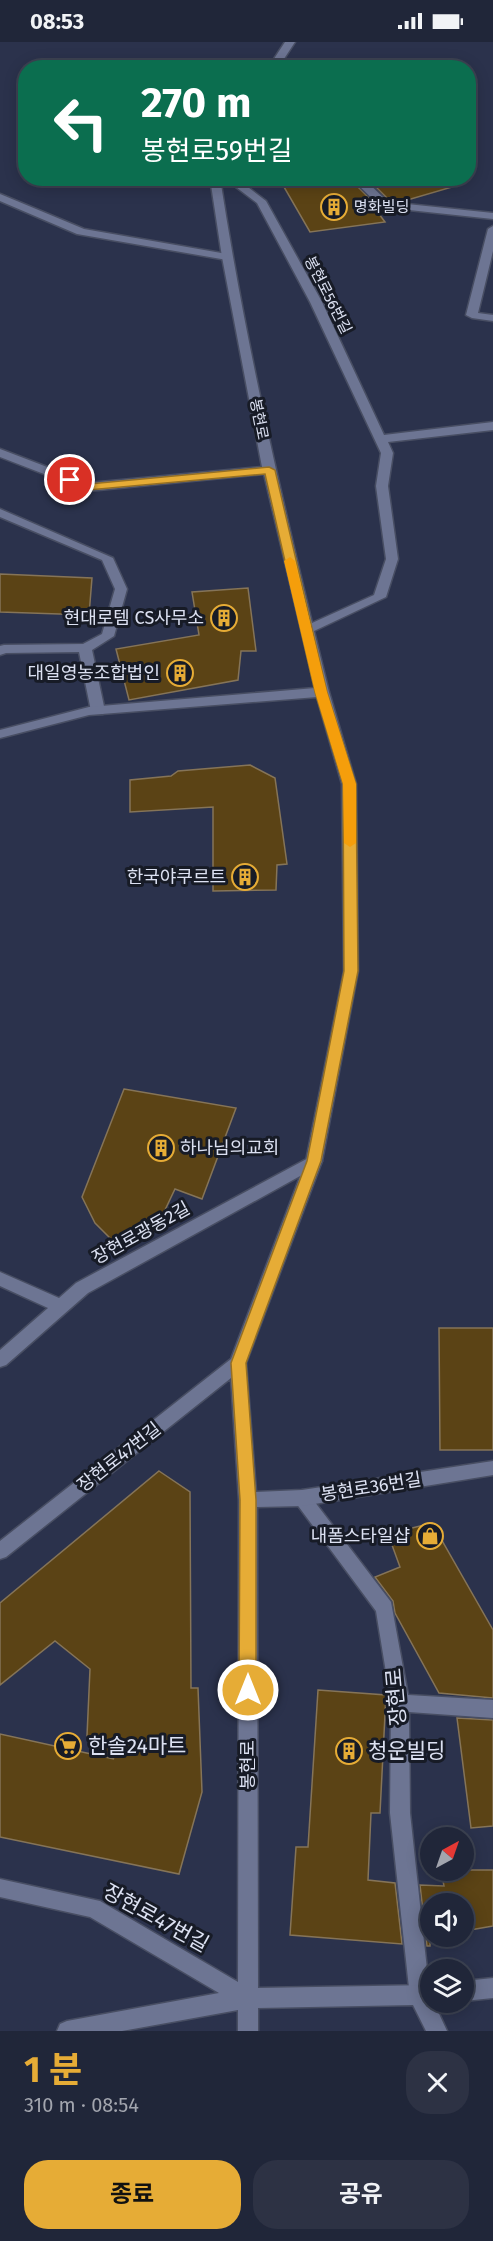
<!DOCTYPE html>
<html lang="ko">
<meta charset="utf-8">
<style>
:root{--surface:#202639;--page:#2d3244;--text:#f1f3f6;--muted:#a2a5ae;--line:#3d4353;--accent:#e6ac36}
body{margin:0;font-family:"Fira Sans","Noto Sans KR",sans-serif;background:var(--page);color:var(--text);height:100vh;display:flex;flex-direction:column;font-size:22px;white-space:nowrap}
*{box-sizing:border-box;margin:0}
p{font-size:20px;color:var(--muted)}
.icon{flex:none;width:33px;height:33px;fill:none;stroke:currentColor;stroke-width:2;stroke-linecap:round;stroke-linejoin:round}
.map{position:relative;height:1989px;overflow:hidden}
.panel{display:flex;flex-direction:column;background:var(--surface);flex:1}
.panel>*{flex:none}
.guide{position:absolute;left:18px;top:18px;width:458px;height:126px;border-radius:24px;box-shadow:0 3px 15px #0003,0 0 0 2px var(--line);background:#0b6e4f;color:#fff;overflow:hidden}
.needle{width:39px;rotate:40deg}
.tools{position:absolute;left:420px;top:1785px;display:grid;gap:12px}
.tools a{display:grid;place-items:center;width:54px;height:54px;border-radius:50%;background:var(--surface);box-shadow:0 3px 15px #0003,0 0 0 2px var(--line);font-size:30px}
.pin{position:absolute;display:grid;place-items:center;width:51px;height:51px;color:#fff;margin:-26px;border:3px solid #fff;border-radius:50%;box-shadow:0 2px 6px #0007}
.me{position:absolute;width:66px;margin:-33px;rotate:0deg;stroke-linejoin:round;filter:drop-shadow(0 0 4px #0008)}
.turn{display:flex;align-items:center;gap:21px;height:126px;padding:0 24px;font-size:27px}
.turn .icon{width:78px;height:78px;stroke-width:2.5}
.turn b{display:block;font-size:42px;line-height:51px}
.round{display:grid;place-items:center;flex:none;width:63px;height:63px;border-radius:24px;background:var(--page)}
.summary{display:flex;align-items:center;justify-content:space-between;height:102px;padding:0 24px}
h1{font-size:36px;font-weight:700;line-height:45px;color:var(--accent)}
.button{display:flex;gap:12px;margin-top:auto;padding:12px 24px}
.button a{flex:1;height:69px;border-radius:24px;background:var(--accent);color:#111;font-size:24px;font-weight:700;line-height:69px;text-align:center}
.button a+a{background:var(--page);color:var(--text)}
.status{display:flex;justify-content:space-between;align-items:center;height:42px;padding:0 30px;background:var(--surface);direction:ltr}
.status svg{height:16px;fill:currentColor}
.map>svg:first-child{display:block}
.building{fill:#5b4315;stroke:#857458;stroke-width:1.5}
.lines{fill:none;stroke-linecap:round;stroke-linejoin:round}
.lane-casing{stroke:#484e63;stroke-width:3}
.street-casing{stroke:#484e63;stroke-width:3}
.lane{fill:#6d7593;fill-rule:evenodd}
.street{fill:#6d7593;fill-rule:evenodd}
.route{fill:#e6ac36;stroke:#967023;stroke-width:1.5}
.slow{fill:#f59e0b}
.labels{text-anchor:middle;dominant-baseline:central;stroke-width:6;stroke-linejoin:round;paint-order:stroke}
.far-poi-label{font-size:15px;fill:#dce1f2;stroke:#171b26;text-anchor:start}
.far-street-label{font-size:15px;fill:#dce1f2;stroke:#171b26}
.poi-label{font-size:18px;fill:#dce1f2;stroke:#171b26;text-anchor:end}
.street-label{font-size:18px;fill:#dce1f2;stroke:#171b26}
.near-street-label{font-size:21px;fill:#dce1f2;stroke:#171b26}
.near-poi-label{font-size:21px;fill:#dce1f2;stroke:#171b26;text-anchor:start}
</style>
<div class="status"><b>08:53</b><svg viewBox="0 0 49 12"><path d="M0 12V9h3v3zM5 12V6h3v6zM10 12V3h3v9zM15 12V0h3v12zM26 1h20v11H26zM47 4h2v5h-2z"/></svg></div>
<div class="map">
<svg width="493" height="1989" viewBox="0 0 493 1989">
<rect width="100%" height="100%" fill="#2b324c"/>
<path class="building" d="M329,136H349L380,167L376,168L385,180L310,190L284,145Z
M367,136H450L452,145L404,159L389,158Z
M0,532L92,536L89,573L0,570Z
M248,546L256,609H241L238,638L129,658L116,607L199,593L192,550Z
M250,723L275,736L287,822L277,823L276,848L213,849V765L130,770V738L171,734L178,729Z
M124,1047L236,1066L202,1157L175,1147L155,1189L133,1199L112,1198L95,1181L82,1155Z
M439,1286H493V1408H440Z
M159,1429L190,1450L191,1646H198L202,1750L179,1832L0,1795V1692L114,1717L87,1694L90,1627L55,1599L0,1643V1561Z
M432,1481L493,1588V1656L439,1651L395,1571L393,1559L375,1535L400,1525L388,1492Z
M318,1648L386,1653L380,1771H371L368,1838L395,1841L402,1902L290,1893L296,1805H308Z
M457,1676L493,1678V1784L471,1786Z
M441,1828H493V1884L464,1889V1862H430V1904H427L420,1843L444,1844Z"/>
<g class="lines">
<defs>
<path id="lane" d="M0,152L84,187L227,212L232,215L227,218L77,192L0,159Z
M493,184V209L478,271L493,273V279L472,276L466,273L488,187Z
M0,467L113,516L127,547L114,594L92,608L105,669L103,672H93L91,669L79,610L6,611L0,613V604L4,603L83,602L102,592L115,547L102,518L0,475Z
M314,1113L320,1115L322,1119L320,1123L88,1251L6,1323L0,1325V1308L48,1266L0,1244V1230L59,1256L76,1241Z
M302,1448L308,1451L391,1560L408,1653L493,1658V1676L409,1670L410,1771L430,1955L427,1962L420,1965L413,1962L410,1955L390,1771L391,1661L376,1569L296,1461L293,1456L296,1451Z"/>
<path id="street" d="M285,0H295L278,26H268Z
M210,136H220C243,286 276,433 312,581L374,553L386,517L376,444L381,411L310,260L257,161L224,136H236L266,159L322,260L384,393L493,380V388L388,400L393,411L388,444L398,517L386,555L314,589L329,650L356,742L358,929L322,1119L246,1321L256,1450L302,1448L493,1419V1433L302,1464L257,1465L258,1946L430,1943V1960H436L434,1961L447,1989H426L413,1963L258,1966V1989H238V1968L122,1989H57L60,1982L67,1979L219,1951L90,1875L0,1855V1837L100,1859L238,1940L239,1458L231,1336L6,1515L0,1517V1499L231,1317L306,1119L344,929L342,742L317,655L89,673L0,696V688L89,665L315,646L264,432L88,449L0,415V407L89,441L262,425L222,215Z
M351,136H363L388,160L493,171V177L381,165Z
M493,1936V1956L464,1959V1939Z"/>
</defs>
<use href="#lane" class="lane-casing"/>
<use href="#street" class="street-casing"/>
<use href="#lane" class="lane"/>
<use href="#street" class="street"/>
</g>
<path class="route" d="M269,425L275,428L327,650L356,742L358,929L321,1119L246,1321L256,1458V1648L254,1653L248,1656L242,1653L239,1648L240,1458L231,1321L307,1119L344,929L343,742L315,650L265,432L88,448L64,438L70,435L89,442Z"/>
<path class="slow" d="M290,515L295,519L327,650L356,742V801L350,805L344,801L343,742L315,650L284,519Z"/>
<defs>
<symbol id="building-ring" viewBox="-11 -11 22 22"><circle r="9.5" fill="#171b26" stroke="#e6ac36" stroke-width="1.5"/><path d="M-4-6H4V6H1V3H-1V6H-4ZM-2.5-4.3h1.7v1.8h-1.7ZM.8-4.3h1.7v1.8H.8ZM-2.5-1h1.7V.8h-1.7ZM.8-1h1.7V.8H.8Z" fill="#e6ac36"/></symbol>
<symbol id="shop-ring" viewBox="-11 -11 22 22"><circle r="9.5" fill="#171b26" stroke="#e6ac36" stroke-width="1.5"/><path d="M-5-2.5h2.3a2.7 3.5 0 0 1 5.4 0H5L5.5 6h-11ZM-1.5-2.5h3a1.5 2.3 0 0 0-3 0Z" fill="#e6ac36"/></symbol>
<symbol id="supermarket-ring" viewBox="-11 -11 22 22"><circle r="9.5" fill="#171b26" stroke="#e6ac36" stroke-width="1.5"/><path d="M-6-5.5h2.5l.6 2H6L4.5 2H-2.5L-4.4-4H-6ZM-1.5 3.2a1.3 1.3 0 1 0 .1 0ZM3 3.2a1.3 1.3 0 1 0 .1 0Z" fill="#e6ac36"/></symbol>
</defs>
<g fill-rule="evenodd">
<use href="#building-ring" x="319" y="150" width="30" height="30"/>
<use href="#building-ring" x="209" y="561" width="30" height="30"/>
<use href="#building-ring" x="165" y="616" width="30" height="30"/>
<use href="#building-ring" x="230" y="820" width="30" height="30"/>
<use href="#building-ring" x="146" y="1091" width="30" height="30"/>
<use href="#shop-ring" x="415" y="1479" width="30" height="30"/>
<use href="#supermarket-ring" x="53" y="1689" width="30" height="30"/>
<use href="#building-ring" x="334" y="1694" width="30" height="30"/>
</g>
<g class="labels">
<g class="far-poi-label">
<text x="354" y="165">명화빌딩</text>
</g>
<g class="far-street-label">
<text transform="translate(328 253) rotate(63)">봉현로56번길</text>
<text transform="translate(259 377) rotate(79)">봉현로</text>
</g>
<g class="poi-label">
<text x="204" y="576">현대로템 CS사무소</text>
<text x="160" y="631">대일영농조합법인</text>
<text x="226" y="835">한국야쿠르트</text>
<text x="180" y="1106" text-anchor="start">하나님의교회</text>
<text x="410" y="1494">내폼스타일샵</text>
</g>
<g class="street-label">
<text transform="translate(141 1191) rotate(-29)">장현로광동2길</text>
<text transform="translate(119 1415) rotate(-38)">장현로47번길</text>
<text transform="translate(371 1445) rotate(-9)">봉현로36번길</text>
<text transform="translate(248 1723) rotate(-90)">봉현로</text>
</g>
<g class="near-street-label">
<text transform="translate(396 1655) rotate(-95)">장현로</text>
<text transform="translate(156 1876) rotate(29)">장현로47번길</text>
</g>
<g class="near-poi-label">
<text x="88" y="1704">한솔24마트</text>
<text x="368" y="1709">청운빌딩</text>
</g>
</g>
</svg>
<div class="tools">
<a><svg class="needle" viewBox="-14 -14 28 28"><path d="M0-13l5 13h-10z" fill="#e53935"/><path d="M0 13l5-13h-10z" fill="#a2a5ae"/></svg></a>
<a><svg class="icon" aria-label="sound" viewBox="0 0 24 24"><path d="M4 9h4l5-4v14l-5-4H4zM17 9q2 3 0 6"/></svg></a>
<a><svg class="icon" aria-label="layers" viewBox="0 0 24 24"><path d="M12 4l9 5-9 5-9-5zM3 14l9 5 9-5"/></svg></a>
</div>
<div class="pin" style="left:70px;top:438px;background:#d93025"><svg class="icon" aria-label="arrive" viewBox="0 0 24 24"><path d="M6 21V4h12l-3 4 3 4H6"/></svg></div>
<svg class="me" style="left:248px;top:1648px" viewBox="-20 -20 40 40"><circle r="17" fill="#e6ac36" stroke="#fff" stroke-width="3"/><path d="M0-11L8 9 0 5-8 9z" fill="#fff"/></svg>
<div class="guide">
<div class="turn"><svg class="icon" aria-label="left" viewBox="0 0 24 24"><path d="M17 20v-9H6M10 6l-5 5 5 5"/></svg><div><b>270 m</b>봉현로59번길</div></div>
</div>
</div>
<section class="panel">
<div class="summary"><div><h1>1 분</h1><p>310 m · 08:54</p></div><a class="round"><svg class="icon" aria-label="close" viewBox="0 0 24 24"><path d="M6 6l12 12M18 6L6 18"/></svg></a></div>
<div class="button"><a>종료</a><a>공유</a></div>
</section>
